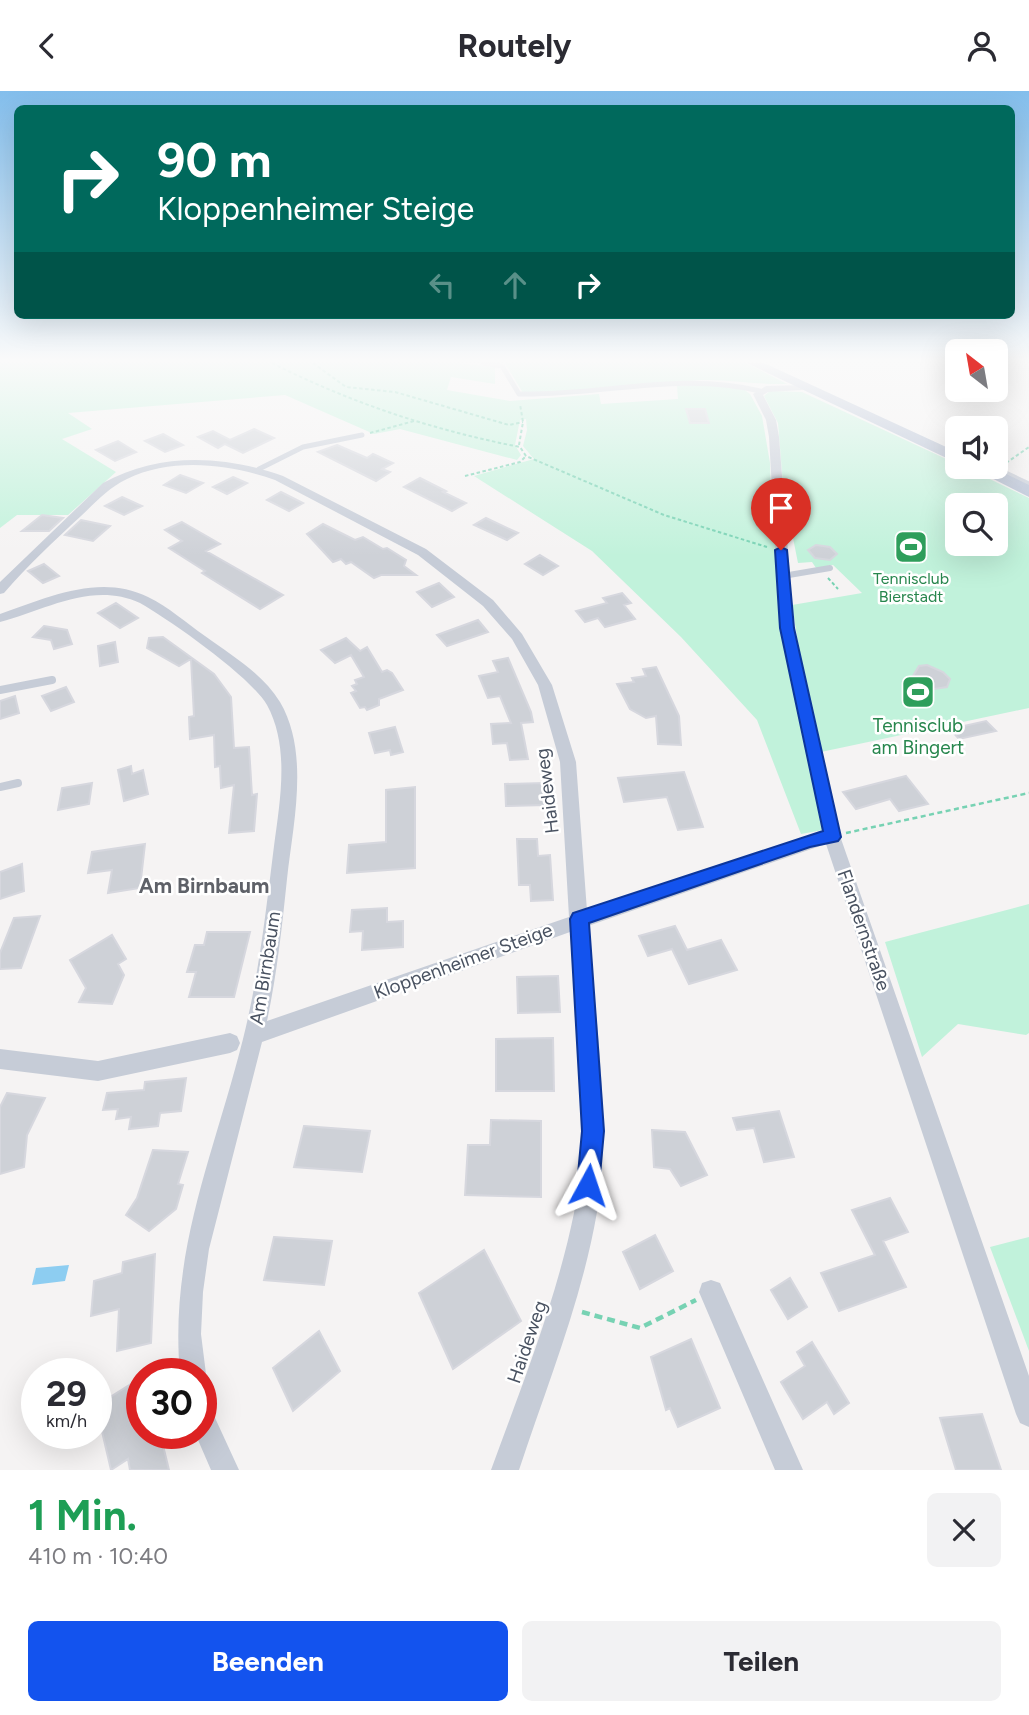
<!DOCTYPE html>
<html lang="de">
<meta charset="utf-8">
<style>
:root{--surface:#fff;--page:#f2f2f3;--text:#2b2b33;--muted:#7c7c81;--accent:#1353ee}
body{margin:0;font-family:Figtree,sans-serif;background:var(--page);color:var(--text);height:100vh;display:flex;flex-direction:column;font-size:26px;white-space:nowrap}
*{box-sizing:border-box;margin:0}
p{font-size:23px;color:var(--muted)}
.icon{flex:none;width:38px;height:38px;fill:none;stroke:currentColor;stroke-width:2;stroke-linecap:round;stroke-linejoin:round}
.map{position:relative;height:1379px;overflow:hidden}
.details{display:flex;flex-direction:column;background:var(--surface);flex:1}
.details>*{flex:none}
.hud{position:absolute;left:14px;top:14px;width:1001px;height:214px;border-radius:10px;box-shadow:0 7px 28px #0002;background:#00695c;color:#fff;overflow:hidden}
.needle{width:46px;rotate:329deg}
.controls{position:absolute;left:945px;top:248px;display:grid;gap:14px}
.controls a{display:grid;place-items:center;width:63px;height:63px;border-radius:10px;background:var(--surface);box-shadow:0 7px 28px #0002;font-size:35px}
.speed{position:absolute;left:21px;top:1267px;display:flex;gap:14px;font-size:35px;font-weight:700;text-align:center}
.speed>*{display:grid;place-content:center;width:91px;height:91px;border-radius:50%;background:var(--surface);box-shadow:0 7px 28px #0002;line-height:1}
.speed small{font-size:18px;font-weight:400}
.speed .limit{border:10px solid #d22;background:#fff;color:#111}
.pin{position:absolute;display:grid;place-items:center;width:60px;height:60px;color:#fff;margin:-72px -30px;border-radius:50% 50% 50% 0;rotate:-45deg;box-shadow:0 0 7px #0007}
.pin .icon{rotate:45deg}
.me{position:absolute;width:77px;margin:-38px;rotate:5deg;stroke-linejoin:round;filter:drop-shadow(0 0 5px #0008)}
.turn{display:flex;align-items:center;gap:24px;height:147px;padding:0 28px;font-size:32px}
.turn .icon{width:91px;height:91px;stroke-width:2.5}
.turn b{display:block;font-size:49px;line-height:60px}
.lanes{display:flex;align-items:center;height:66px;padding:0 28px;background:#0003;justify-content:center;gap:35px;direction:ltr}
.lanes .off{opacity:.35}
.round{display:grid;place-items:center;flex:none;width:74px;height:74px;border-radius:10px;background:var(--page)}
.summary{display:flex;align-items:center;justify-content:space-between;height:119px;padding:0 28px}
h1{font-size:42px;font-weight:700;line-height:52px;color:#1e9e55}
.primary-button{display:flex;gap:14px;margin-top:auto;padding:14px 28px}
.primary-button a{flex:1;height:80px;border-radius:10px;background:var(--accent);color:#fff;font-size:28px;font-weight:700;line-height:80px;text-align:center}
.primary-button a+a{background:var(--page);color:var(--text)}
header{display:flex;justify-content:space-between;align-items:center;height:91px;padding:0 28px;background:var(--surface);font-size:32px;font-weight:700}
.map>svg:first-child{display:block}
.green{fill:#c1f2db;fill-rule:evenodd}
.water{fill:#8dcdf1}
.building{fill:#ced1d7;stroke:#d6d7de;stroke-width:2}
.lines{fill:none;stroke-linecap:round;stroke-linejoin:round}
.path-far2{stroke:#77d2b3;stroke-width:2;stroke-dasharray:3.5 2.5;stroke-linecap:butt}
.path-far1{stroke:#77d2b3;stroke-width:2.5;stroke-dasharray:5 3.5;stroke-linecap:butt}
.path{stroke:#77d2b3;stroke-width:4.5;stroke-dasharray:8 5;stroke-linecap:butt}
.lane-far2{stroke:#c6ccd7;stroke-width:5}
.lane-far1{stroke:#c6ccd7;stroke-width:6}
.lane{stroke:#c6ccd7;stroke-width:8}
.street{fill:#c6ccd7;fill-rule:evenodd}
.primary{fill:#b2bdd2;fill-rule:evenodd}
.route{fill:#1353ee;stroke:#0c369b;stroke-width:2}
.labels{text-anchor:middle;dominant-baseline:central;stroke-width:5;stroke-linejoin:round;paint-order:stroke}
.far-leisure-label{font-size:16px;fill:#27864d;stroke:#fff}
.leisure-label{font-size:19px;fill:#27864d;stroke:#fff}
.street-label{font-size:19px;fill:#495261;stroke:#fff}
.neighbourhood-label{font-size:21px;font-weight:bold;fill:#5e6168;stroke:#fff}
</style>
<header><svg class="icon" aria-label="back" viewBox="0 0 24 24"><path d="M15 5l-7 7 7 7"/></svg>Routely<svg class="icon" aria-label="person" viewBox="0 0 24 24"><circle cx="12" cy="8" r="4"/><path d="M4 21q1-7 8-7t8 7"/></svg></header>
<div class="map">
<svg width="1029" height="1379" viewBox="0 0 1029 1379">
<rect width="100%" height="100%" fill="#f5f3f3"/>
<path class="green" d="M0,272H459L495,276V293L451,286L447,299L510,310L599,303L601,313L678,308L677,295L716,292L742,297L750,303L762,325L770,372L771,409L823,739L801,743L757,629L681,546L592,460L474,385L534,368L523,355L527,339L526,328L520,329L515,354L521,364L517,369L400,338L374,343L285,304L68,322L92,338L62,348L116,381L68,424H17L0,437Z
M505,272H746L787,293C757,294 731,288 701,289C642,293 583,301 523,302Z
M770,300L802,301L957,373V376H965L1029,407V617L821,661L803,584L792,514L862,502L833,474L816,477L812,471L798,472L792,442L787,443L778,332L764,305ZM957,415H996V453H957Z
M1029,813V942L1026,944L958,933L922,966L885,851Z
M1029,1146V1260L990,1156Z"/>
<path class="water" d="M69,1174L65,1190L32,1194L36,1177Z"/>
<path class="building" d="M686,318H705L709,332H690Z
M254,338L274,347L243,362L225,353L218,357L198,346L213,340L230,349Z
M163,343L183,354L165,361L145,350Z
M118,350L136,361L115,370L96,359Z
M337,354L367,367L373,363L393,372L382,378L390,381L376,390L318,361Z
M180,384L203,392L186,402L164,394Z
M233,386L247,392L227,403L213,396Z
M420,387L446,400L443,401L466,412L452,420L404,396Z
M281,401L303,412L289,420L267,409Z
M122,406L142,415L124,424L105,415Z
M42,424L63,427L49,440H22Z
M486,427L518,442L507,449L474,434Z
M81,429L110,435L93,450L65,444Z
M182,431L220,453L206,460L283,504L260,518L202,482L205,480L169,457L182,450L165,439Z
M323,433L355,449L363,446L383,458L387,457L406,469L404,475L416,484H381L374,487L351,471L346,473L341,468L333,471L307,443Z
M816,454L830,456L837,463L830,469L815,467L808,459Z
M540,464L558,475L543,484L525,473Z
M44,473L59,485L43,492L28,480Z
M439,492L454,506L432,516L417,501Z
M622,502L631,512L624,514L635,528L605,536L598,527L585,531L576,520L607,512L603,507Z
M116,512L138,527L120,537L98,522Z
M478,529L488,541L447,555L437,544Z
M44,535L67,539L72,553L54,558L51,549L33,546Z
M163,546L214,583L231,606L234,657L249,656L252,704L257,703L254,740L229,742L234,694L221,697L220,675L215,676L214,644L190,648L189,626L194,625L191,568L179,575L147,557L149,547Z
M346,547L360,560L367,556L382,581L387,579L392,582L403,599L379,608V614L367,619L365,616L360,617L351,602L356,600L352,595L357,593L355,589L364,586L351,564L335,572L321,559Z
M115,551L118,571L100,575L98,555Z
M508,567L531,621L533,631L521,632L528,668L510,669L507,652L493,653L491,633L511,632L500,605L488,607L479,585L498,581L493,570Z
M927,574L943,581L950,588L947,596L934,598L919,593L913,585L919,575Z
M656,576L679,625L681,654L658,653L656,625L646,627L630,618L617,593L634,591L632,587L646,585L643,578Z
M66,596L74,611L51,620L42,605Z
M15,605L19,622L0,628V610Z
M986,630L996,640L959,648L950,638Z
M395,636L403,661L391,664L390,659L375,662L369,642Z
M131,675L132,683L143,679L148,703L124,710L118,679Z
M684,681L703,736L678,739L667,706L624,711L618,687Z
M906,685L928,713L899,720L890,708L856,718L843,701Z
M92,692L89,713L58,719L62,697Z
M544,692L545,714L506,715L505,693Z
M415,696V777L347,782L349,754L386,751V699Z
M517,748H537L538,765L550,764L553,809L531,810L530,794H519Z
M145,753L140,797L108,802L112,779L88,782L92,761Z
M22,773L24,800L0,808V781Z
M387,817V831L403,830V856L362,859L363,840L350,841L352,819Z
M40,825L21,877L0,878V862L14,827Z
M675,835L687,859L721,849L737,879L689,893L672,858L648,865L639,845Z
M207,841H250L234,906H189L196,881H187L195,854H204Z
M112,844L126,868L118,873L124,884L112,913L79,911L86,897L70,869Z
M558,885L560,921L518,922L517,886Z
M553,947L554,1000H496V948Z
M186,987L181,1020L160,1022L158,1035L129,1038L131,1026L116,1028L118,1018L103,1019L107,1002L144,999L145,991Z
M7,1002L45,1007L27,1044L24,1076L0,1083V1016Z
M779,1020L794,1066L764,1071L754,1037L737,1039L733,1027Z
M491,1029L541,1030V1106L465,1104L468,1054H490Z
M304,1035L370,1040L362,1081L294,1076Z
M652,1039L685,1041L707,1084L681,1095L670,1078L654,1076Z
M153,1059L188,1061L178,1093L183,1094L176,1118L149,1140L126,1124L137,1107Z
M890,1107L908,1141L883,1150L906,1196L839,1220L821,1182L875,1164L852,1119Z
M655,1144L673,1180L640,1198L623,1161Z
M274,1146L332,1150L324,1194L264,1189Z
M484,1159L521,1230L453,1278L419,1202Z
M155,1163L151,1252L117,1260L119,1218L91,1225L94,1190L122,1182L123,1171Z
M790,1187L807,1216L788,1228L771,1199Z
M319,1240L340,1280L293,1320L273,1277Z
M691,1248L720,1317L678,1336L670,1317L666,1319L651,1266Z
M812,1251L849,1312L834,1323L827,1311L803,1328L781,1291L805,1275L797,1261Z
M142,1286V1342H160L169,1379H130L128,1368L111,1379L96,1315Z
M982,1323L1001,1379H956L940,1327Z"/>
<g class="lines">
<path class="path-far2" d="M272,272C351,312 433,339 520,356L526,365L664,424L767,456
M313,272L346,296L395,301L509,334L523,331
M370,342L414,330
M519,354L523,331L520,313
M1006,372L1029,356
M465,385L520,371L526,365
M828,487L838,498"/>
<path class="path-far1" d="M846,742L1029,702"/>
<path class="path" d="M582,1221L640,1237L696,1209"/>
<path class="lane-far2" d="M483,272L502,275L519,303C600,305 680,280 760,300
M259,378L303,356L362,344
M997,378L1029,393"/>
<path class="lane-far1" d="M783,485L830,477"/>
<path class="lane" d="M0,599L52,589
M0,696L18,692"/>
<path class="street" d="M805,294L807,296L802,299L768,301L763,304L776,329L779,346L794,537L840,745L1029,1285V1336L1020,1332L1016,1323L826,753L588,835C595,926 612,1031 597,1121C582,1209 547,1294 519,1379H491C522,1294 556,1210 574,1122C591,1037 576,928 570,841L262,951L209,1158L203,1201L201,1243L206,1283L201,1292V1283H180C169,1160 214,1064 243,948C259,884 266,819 274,755C280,710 290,656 267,614C251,586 170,529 140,512C92,490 46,519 0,531V523C47,507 99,482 148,506C169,516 186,532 205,545C231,564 262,582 280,611C310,662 293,733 287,788C282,836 277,883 267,930L569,826L560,671L538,594L512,548L483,515L418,464L275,389C230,373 172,366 127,388C108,397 96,411 81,425C54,450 28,474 4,502L0,503V491L103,392C159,361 224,364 283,385L426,458L493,509L522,543L552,594L576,671L587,820L823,740L780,537L769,346L766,329L753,303L766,295Z
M230,942L237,945L240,952L237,959L230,962L98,990L0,978V958L98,970Z
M711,1189L720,1192L803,1379H775L699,1201L702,1192Z
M201,1312L210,1316L239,1379H211L195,1342H201Z"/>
<path class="primary" d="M747,272H764L957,361V372Z
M970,376H992L1029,394V406Z"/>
</g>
<linearGradient id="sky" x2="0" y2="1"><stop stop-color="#83beec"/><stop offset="0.58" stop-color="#fafafa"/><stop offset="1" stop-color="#fafafa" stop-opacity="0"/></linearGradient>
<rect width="1029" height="465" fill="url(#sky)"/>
<path class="route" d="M781,456L787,459L794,537L841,746L838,750L810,756L589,832L604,1040L599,1094L596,1102L588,1105L580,1102L577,1094L582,1040L570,828L573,822L823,740L780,537L775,459Z"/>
<defs>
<symbol id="stadium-square" viewBox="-11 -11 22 22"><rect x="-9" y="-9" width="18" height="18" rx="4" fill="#2e9e5b" stroke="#fff"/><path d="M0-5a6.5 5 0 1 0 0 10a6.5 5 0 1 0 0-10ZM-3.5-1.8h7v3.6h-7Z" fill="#fff"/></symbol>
</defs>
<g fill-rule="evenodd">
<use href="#stadium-square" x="892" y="437" width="38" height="38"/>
<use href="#stadium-square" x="899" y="582" width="38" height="38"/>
</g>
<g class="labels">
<g class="far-leisure-label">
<text x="911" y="487">Tennisclub<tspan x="911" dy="18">Bierstadt</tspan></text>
</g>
<g class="leisure-label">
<text x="918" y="634">Tennisclub<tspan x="918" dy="22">am Bingert</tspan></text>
</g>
<g class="street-label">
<text transform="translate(547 700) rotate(-97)">Haideweg</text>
<text transform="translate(864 839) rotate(71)">Flandernstraße</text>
<text transform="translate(463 870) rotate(-20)">Kloppenheimer Steige</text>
<text transform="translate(265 877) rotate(-81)">Am Birnbaum</text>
<text transform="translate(527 1251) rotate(-71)">Haideweg</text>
</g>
<g class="neighbourhood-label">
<text x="204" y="794">Am Birnbaum</text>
</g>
</g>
</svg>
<div class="controls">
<a><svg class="needle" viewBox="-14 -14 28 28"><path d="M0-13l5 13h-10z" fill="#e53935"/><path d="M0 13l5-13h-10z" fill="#7c7c81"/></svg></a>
<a><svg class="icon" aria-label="sound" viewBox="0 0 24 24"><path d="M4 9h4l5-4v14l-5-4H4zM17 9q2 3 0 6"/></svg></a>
<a><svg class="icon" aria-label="search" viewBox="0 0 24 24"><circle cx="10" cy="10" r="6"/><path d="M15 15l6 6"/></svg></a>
</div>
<div class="speed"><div>29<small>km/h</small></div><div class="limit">30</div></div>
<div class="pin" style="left:781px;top:459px;background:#d93025"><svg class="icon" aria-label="arrive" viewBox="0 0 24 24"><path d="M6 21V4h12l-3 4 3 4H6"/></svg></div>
<svg class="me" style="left:588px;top:1094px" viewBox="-20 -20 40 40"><path d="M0-17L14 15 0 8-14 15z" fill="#1353ee" stroke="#fff" stroke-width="4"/></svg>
<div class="hud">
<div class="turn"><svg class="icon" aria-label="right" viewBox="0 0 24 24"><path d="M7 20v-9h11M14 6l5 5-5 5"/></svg><div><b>90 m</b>Kloppenheimer Steige</div></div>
<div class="lanes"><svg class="icon off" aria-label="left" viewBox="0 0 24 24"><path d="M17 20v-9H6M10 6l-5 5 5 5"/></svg><svg class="icon off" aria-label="ahead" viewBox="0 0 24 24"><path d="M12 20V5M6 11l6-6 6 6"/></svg><svg class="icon" aria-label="right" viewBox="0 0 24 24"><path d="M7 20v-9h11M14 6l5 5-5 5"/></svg></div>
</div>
</div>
<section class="details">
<div class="summary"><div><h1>1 Min.</h1><p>410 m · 10:40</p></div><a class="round"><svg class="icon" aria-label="close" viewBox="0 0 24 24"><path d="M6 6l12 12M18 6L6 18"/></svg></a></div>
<div class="primary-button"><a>Beenden</a><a>Teilen</a></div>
</section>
